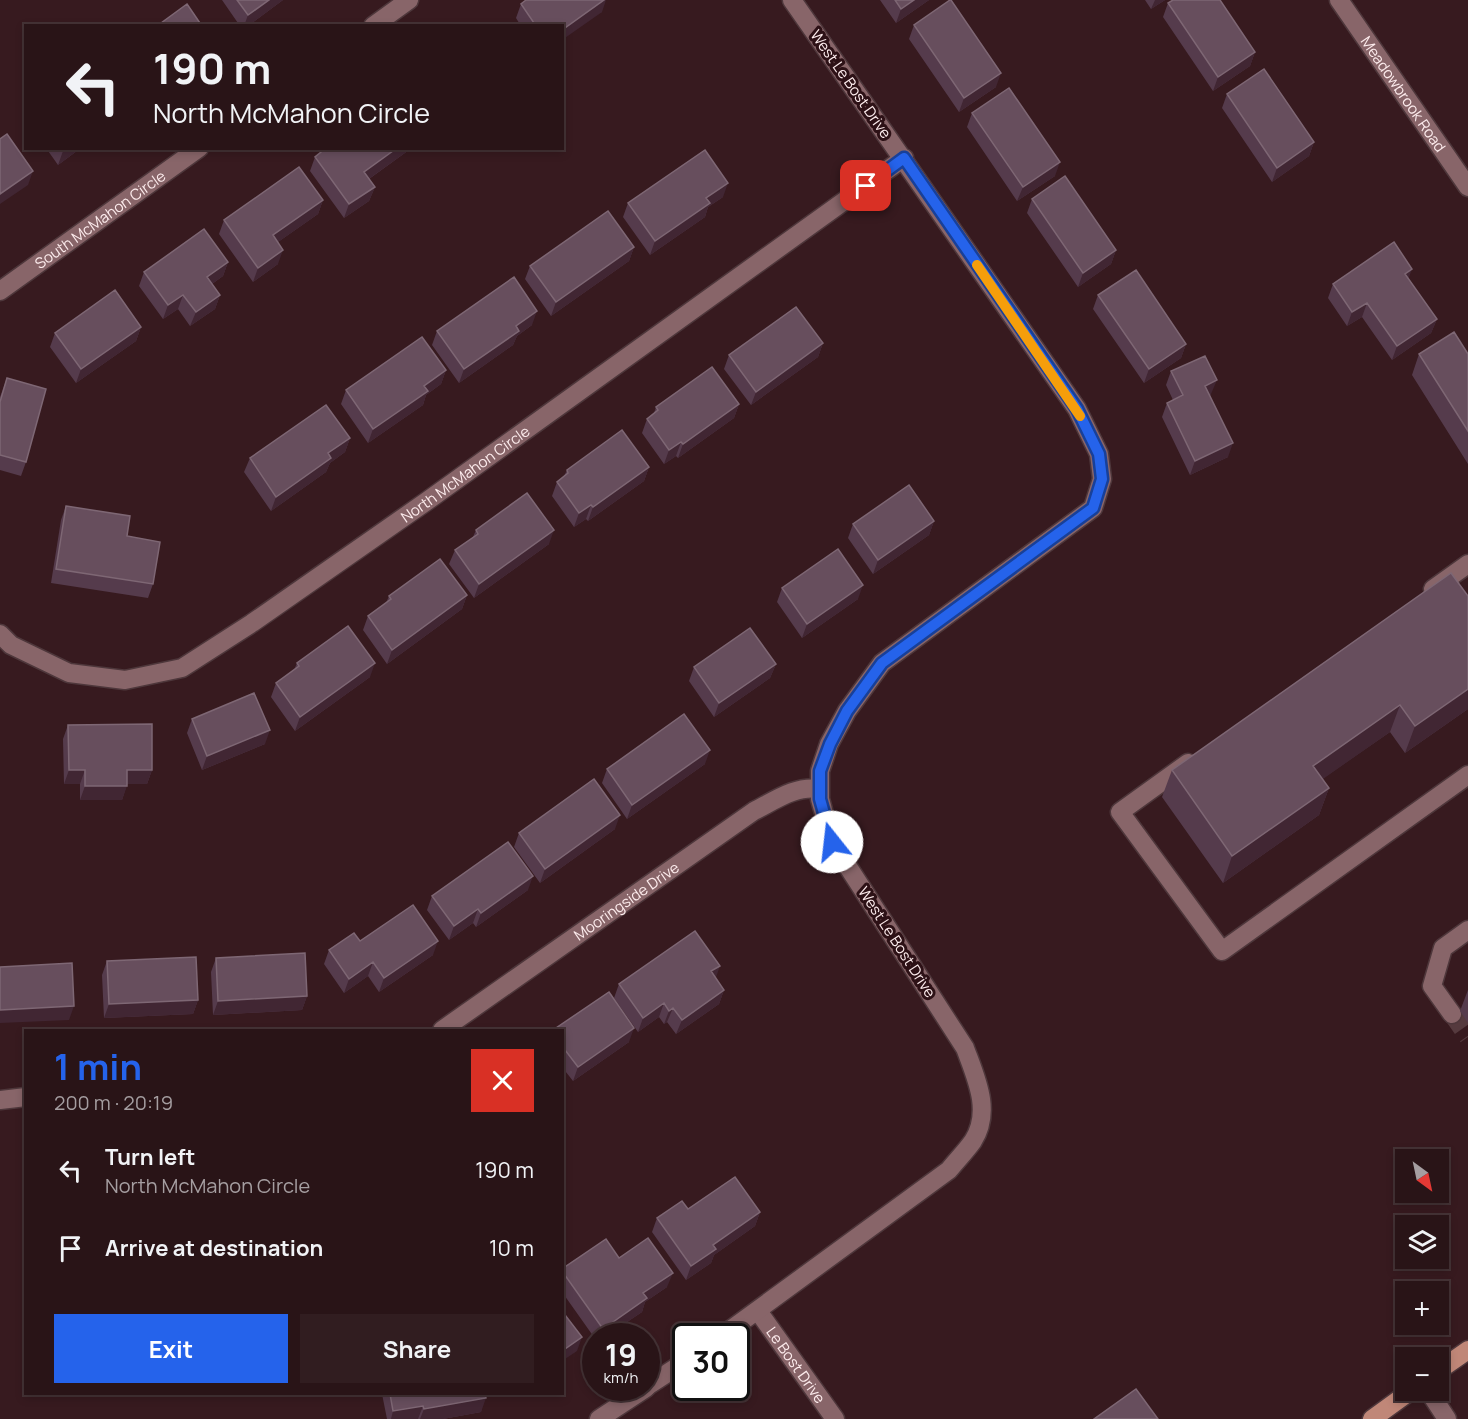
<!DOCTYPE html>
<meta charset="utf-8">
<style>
:root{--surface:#291417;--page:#311d20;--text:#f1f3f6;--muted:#a59ea1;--line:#453336;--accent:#2563eb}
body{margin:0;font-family:Manrope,sans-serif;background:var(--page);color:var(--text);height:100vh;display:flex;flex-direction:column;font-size:22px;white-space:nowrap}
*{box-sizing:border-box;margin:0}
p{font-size:20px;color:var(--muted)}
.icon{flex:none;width:33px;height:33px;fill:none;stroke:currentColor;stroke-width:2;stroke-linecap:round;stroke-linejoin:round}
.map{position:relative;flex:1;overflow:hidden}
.sheet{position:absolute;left:24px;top:1029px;width:540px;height:366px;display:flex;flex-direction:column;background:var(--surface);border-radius:0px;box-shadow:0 3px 9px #0003,0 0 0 2px var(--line)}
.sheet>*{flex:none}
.banner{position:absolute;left:24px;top:24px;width:540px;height:126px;border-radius:0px;box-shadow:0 3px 9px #0003,0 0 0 2px var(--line);background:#291417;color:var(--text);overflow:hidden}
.needle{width:39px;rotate:147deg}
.controls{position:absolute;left:1395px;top:1149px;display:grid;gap:12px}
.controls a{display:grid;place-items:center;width:54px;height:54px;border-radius:0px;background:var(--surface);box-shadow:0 3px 9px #0003,0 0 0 2px var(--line);font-size:30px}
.speed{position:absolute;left:582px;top:1323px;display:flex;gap:12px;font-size:30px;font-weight:700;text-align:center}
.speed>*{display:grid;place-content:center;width:78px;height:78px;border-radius:50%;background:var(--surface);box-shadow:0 3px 9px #0003,0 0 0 2px var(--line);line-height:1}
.speed small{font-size:15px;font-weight:400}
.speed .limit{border:3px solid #111;border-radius:9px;background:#fff;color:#111}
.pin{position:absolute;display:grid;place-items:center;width:51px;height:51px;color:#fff;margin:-26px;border-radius:12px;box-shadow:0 3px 9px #0006}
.me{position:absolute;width:66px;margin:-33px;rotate:344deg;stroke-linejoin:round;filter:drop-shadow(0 0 4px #0008)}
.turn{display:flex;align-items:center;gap:21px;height:126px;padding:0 30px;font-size:27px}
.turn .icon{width:78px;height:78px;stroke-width:2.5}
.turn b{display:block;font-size:42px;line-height:51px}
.round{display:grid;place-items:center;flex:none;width:63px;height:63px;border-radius:0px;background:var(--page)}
.overview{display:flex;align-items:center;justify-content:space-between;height:102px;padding:0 30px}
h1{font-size:36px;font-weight:700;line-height:45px;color:var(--accent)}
.primary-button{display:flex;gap:12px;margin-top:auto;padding:12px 30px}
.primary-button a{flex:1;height:69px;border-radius:0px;background:var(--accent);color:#fff;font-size:24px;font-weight:700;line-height:69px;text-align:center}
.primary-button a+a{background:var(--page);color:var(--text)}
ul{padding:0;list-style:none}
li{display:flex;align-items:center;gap:18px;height:78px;padding:0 30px}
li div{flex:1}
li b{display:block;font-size:22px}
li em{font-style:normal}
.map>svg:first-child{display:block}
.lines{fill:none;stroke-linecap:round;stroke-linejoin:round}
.minor-tunnel{stroke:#553a3e;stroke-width:18;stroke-dasharray:18 9;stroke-linecap:butt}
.minor-casing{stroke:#4e373b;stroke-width:21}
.major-casing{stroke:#4e373b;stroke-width:21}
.minor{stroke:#886569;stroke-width:18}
.major{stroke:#c08778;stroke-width:18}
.wall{fill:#553b4c}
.shaded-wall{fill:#412633}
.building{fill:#674e5d;stroke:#7e6774;stroke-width:1.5}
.route-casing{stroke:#184099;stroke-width:15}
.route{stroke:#2563eb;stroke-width:10}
.slow{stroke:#f59e0b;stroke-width:10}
.labels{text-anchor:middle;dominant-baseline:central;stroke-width:6;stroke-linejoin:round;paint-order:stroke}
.street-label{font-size:15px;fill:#fdeced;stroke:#2d1116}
</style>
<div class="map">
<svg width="1468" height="1419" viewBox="0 0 1468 1419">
<rect width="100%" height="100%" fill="#371a1f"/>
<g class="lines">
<path class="minor-tunnel" d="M1452,1014L1468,1037"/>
<defs>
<g id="minor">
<path id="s1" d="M1339,0L1468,187"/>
<path d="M373,26L409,0"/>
<path id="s2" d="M0,291L199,148"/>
<path d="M1433,589L1468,564"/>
<path id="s3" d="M0,634L11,645L69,673L125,680L182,668L252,623L427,501L904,158"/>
<path d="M1188,763L1120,812L1222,951L1468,775"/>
<path d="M1452,1014L1432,986L1443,948L1468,930"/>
<path id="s4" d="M442,1030L754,811C774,801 796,785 819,789"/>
<path d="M0,1100L26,1097"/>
<path id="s5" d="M758,1311L835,1419"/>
<path d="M722,1336L949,1170C957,1160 966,1151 973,1141C992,1111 976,1078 965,1048L832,842L820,799V771L829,744L847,711L882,663L1093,508L1102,479L1099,454L1077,409L792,0"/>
<path d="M646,1387L686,1361"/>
<path d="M1428,1390L1447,1419"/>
<path d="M599,1419L646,1388"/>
</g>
<path id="major" d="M1438,1371L1468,1350
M1372,1419L1412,1390"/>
</defs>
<use href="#minor" class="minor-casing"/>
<use href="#major" class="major-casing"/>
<use href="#minor" class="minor"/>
<use href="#major" class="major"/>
</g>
<path class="wall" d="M222,0H283L248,26H240Z
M880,0H929L896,23Z
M1145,0H1165L1151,9Z
M1168,3L1255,52L1250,66L1213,91L1163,17Z
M521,4L602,12L562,26H521L516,18Z
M914,25L996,87L959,112L909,39Z
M1227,94L1314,142L1309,156L1272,182L1222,108Z
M972,113L1055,176L1017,201L967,127Z
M46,148H81L58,165Z
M409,150L369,179L375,187L369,201L344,218L310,171L315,157Z
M723,197L708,207L705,217L650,255L623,217L628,203Z
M1032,199L1116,250L1111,264L1078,287L1027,213Z
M323,200L318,214L278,242V264L253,282L219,234L224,220Z
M634,247L629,261L551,316L525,279L530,266Z
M228,262L223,276L212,284L220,295L215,309L190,326L178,309L163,319L139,286L144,272Z
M1409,279L1437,319L1431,333L1392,360L1362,317L1347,326L1328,298L1333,284Z
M1098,295L1186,344L1181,358L1144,383L1093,309Z
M532,325L517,336L513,345L459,383L432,345L437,331Z
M141,327L136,341L76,383L50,347L55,333Z
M823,343L818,357L751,405L724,369L729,355Z
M1419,354H1468V464L1412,375Z
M446,370L441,384L426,395L423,405L368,443L341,404L346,390Z
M1171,371L1211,394L1210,395L1228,457L1190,475L1162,417L1167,403L1173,400L1166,385Z
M7,378L26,462L21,476L0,470V397Z
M739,404L734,418L678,458L676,456L664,464L642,433L647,419L654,413L656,407Z
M350,438L345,452L330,463L326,472L271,511L244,472L250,458Z
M649,467L644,481L588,521L586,519L574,527L552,496L557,482L564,476L567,470Z
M66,506L127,536L153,584L148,598L51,583L61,520Z
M934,521L929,535L873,574L848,538L853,524Z
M476,530L549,544L474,598L449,564L455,550L473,537Z
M782,588L858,599L802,638L777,602Z
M467,595L462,609L387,664L363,630L368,616L386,603L389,596Z
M1468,596V709L1405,753L1390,732L1322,779L1329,788L1319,815L1223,883L1162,797L1172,770Z
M297,663L370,677L295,731L271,697L276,683L294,670Z
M776,664L770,678L714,717L689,681L694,667Z
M192,719L265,744L202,770L187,733Z
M68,725L152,770L147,784H127L122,800H80V784H64L63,739Z
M705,764L627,819L602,783L607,769Z
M615,829L540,883L514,847L519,833Z
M528,890L476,927L473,923L449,940L427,910L432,896Z
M360,941L433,955L379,992L368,976L344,993L324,964L329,950Z
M216,958L307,996L302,1010L213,1015L211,972Z
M107,961L198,1000L193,1014L104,1018L102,975Z
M715,978L724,990L719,1004L676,1034L667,1022L664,1024L659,1017L638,1032L614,998L619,984Z
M1468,990V1023L1460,1011Z
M562,1030L629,1042L573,1081L562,1067Z
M688,1209L760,1212L755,1226L714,1255L711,1263L686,1280L652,1232L657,1218Z
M619,1258L667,1287L645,1302L642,1312L606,1336H596V1340L562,1292V1269Z
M382,1394H485L481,1412L443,1419H387Z"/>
<path class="shaded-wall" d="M269,0H283L248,26H244L248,15Z
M604,0H606L602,12L562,40V30Z
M914,0H929L896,23L901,9Z
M1155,0H1165L1151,9Z
M1255,52L1250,66L1213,91L1218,77Z
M1001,73L996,87L959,112L964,98Z
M1314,142L1309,156L1272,182L1277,168Z
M67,148H81L58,165L63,151Z
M397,148H410L409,150L359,186L364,172Z
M1060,162L1055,176L1017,201L1023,187Z
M33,171L28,185L0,204V194Z
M728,183L723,197L708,207L705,217L650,255L655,241L706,198Z
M375,187L369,201L344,218L349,204Z
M323,200L318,214L268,249L273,235Z
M634,247L629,261L551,316L556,302Z
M283,250L278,264L253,282L258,268Z
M1116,250L1111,264L1078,287L1083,273Z
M228,262L223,276L202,291L207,277Z
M1412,269L1407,283L1405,274Z
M183,295L178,309L163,319L168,305Z
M220,295L215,309L190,326L196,312Z
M1367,303L1362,317L1347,326L1352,312Z
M537,311L532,325L517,336L513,345L459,383L464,369L516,326Z
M1437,319L1431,333L1392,360L1397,346Z
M141,327L136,341L76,383L81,369Z
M823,343L818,357L751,405L756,392Z
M1186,344L1181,358L1144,383L1149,369Z
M446,370L441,384L426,395L423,405L368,443L373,429L424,386Z
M1217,380L1211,394L1200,400L1205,386Z
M739,404L734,418L678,458L683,444Z
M350,438L345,452L330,463L326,472L271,511L276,497L328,453Z
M681,442L676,456L664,464L669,450Z
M1233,443L1228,457L1190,475L1195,461Z
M649,467L644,481L588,521L593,507Z
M591,505L586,519L574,527L579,513Z
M934,521L929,535L873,574L878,560Z
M554,530L549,544L474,598L479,584Z
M863,585L858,599L802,638L807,624Z
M467,595L462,609L387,664L392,650Z
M375,663L370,677L295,731L300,717Z
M776,664L770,678L714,717L719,703Z
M1468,689V709L1405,753L1415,726Z
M1400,705L1390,732L1303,793L1313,766Z
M270,730L265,744L202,770L207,756Z
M710,750L705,764L627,819L632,805Z
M69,770H85L80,784H64Z
M127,770H152L147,784H122Z
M85,786H127L122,800H80Z
M1329,788L1319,815L1223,883L1232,856Z
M620,815L615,829L540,883L545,869Z
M533,876L528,890L476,927L481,913Z
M478,909L473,923L449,940L454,926Z
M438,941L433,955L379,992L384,978Z
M373,962L368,976L344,993L349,979Z
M720,966L715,980L711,971Z
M724,990L719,1004L676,1034L682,1020Z
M307,996L302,1010L213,1015L218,1001Z
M198,1000L193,1014L104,1018L109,1004Z
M664,1003L659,1017L638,1032L643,1018Z
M74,1006L69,1020L0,1023V1010Z
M673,1008L667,1022L664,1024L669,1011Z
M634,1028L629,1042L573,1081L578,1067Z
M760,1212L755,1226L714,1255L711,1263L686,1280L691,1266L713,1245Z
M673,1273L667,1287L645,1302L642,1312L606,1336H600L603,1329L643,1293Z
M582,1337L577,1351L562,1361V1351Z
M486,1398L481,1412L443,1419H420L424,1409Z
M423,1406L418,1419H391L393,1411Z"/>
<path class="building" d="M237,0H269L248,15Z
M526,0H604L562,30V26H536L521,4Z
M895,0H914L901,9Z
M950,0H951L1001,73L964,98L914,25Z
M1173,0H1220L1255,52L1218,77L1168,3Z
M187,4L202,26H157Z
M1264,69L1314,142L1277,168L1227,94Z
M1009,88L1060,162L1023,187L972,113Z
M7,134L33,171L0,194V139Z
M326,148H397L364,172L375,187L349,204L315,157Z
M705,150L728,183L706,198L710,203L655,241L628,203Z
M299,167L323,200L273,235L283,250L258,268L224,220Z
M1065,176L1116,250L1083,273L1032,199Z
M608,211L634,247L556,302L530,266Z
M204,229L228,262L207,277L220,295L196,312L183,295L168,305L144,272Z
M1394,242L1412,269L1405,274L1437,319L1397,346L1367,303L1352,312L1333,284Z
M1136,270L1186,344L1149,369L1098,295Z
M514,277L537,311L516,326L519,331L464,369L437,331Z
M115,290L141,327L81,369L55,333Z
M796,307L823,343L756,392L729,355Z
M1454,332L1468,354V431L1419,354Z
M422,337L446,370L424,386L428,391L373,429L346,390Z
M1205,356L1217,380L1205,386L1233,443L1195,461L1167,403L1183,395L1171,371Z
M712,367L739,404L683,444L681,442L669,450L647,419L658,410L656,407Z
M7,378L46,389L26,462L0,455V402Z
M326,405L350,438L328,453L331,458L276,497L250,458Z
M622,430L649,467L593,507L591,505L579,513L557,482L568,473L567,470Z
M909,485L934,521L878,560L853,524Z
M527,493L554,530L479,584L455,550L478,534L476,530Z
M66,506L130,516L127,536L160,542L153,584L56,569Z
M838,549L863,585L807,624L782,588Z
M440,559L467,595L392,650L368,616L391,599L389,596Z
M1451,573L1468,596V689L1415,726L1400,705L1313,766L1329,788L1232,856L1172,770Z
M348,626L375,663L300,717L276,683L299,666L297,663Z
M750,628L776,664L719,703L694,667Z
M254,693L270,730L207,756L192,719Z
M684,714L710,750L632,805L607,769Z
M152,724V770H127V786H85V770H69L68,725Z
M594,779L620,815L545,869L519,833Z
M508,842L533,876L481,913L478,909L454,926L432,896Z
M413,905L438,941L384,978L373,962L349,979L329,950L354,933L360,941Z
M695,931L720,966L711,971L724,990L682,1020L673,1008L669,1011L664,1003L643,1018L619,984Z
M305,953L307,996L218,1001L216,958Z
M196,957L198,1000L109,1004L107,961Z
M72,963L74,1006L0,1010V967Z
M609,992L634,1028L578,1067L562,1046V1030H553Z
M735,1177L760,1212L713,1245L716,1249L691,1266L657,1218L682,1201L688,1209Z
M648,1238L673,1273L643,1293L647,1298L603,1329L562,1271V1269L606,1239L619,1258Z
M562,1311L582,1337L562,1351Z
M1136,1389L1158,1419H1094Z
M390,1394H485L486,1398L424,1409L423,1406L393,1411Z"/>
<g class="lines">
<defs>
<path id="route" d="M832,842L820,799V771L830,744L847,711L882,663L1093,508L1102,479L1099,454L1077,409L904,158L866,186"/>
</defs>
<use href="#route" class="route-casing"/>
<use href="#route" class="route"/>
<path class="slow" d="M977,265L1080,416"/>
</g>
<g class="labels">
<g class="street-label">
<text transform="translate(851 84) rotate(55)">West Le Bost Drive</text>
<text stroke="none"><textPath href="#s1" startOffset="114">Meadowbrook Road</textPath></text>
<text stroke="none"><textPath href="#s2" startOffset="123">South McMahon Circle</textPath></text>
<text stroke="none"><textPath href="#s3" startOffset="538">North McMahon Circle</textPath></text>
<text stroke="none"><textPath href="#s4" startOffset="225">Mooringside Drive</textPath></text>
<text transform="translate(897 942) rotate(57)">West Le Bost Drive</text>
<text stroke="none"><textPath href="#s5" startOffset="66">Le Bost Drive</textPath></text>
</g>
</g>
</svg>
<div class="controls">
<a><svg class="needle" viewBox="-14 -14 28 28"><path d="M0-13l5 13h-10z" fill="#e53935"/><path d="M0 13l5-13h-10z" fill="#a59ea1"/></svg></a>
<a><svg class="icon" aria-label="layers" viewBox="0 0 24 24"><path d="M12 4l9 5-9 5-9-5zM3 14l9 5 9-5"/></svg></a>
<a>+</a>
<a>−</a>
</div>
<div class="speed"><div>19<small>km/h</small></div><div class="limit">30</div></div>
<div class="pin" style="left:866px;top:186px;background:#d93025"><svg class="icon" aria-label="arrive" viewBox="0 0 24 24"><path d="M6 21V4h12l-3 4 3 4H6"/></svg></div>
<svg class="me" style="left:832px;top:842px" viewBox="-20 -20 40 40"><circle r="19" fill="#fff"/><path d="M0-13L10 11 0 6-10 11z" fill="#2563eb"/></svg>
<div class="banner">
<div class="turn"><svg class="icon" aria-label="left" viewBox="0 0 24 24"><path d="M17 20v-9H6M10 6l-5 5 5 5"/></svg><div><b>190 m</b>North McMahon Circle</div></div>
</div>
<section class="sheet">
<div class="overview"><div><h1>1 min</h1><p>200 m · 20:19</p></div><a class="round" style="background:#d93025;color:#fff"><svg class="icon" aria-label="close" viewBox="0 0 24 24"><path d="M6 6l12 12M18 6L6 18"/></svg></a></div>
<ul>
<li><svg class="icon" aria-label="left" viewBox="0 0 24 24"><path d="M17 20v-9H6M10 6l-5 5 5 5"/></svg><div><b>Turn left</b><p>North McMahon Circle</p></div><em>190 m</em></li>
<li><svg class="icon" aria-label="arrive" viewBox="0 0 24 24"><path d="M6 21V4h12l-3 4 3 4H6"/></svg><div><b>Arrive at destination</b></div><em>10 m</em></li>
</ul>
<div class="primary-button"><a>Exit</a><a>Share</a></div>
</section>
</div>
